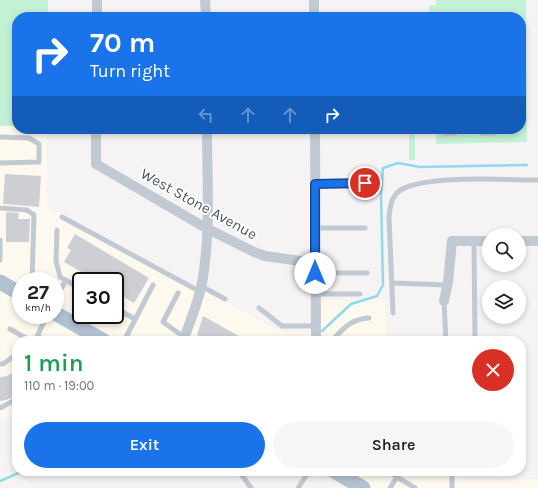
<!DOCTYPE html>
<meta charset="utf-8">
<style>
:root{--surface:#fff;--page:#f6f6f6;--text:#202124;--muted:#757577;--accent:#1a73e8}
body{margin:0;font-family:Karla,sans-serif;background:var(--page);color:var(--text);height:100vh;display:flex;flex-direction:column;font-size:15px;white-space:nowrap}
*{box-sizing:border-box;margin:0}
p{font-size:13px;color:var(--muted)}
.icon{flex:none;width:22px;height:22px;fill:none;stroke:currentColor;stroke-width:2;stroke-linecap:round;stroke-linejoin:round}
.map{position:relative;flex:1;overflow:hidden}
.sheet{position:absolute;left:12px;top:336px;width:514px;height:140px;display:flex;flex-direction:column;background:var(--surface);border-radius:16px;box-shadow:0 2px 6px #0003}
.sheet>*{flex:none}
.top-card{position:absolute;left:12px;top:12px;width:514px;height:122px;border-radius:16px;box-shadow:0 2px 6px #0003;background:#1a73e8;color:#fff;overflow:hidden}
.controls{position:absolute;left:482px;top:228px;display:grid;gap:8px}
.controls a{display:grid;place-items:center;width:44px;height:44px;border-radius:50%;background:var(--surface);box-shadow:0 2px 6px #0003;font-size:20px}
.speed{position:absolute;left:12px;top:272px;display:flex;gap:8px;font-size:20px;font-weight:700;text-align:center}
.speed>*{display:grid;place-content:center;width:52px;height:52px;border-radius:50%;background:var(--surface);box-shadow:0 2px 6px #0003;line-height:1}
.speed small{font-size:10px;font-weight:400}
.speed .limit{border:2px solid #111;border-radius:6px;background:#fff;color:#111}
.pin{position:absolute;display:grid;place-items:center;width:34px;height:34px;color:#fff;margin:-17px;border:2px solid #fff;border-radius:50%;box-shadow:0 1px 4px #0007}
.me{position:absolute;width:44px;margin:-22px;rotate:0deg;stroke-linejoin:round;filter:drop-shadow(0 0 3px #0008)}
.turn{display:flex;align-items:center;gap:14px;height:84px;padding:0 12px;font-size:18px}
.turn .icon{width:52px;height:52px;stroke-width:2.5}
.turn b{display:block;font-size:28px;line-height:34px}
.lanes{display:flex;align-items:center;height:38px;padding:0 12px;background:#0003;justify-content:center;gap:20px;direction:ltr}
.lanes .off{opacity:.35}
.round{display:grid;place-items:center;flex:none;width:42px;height:42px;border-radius:21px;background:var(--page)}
.head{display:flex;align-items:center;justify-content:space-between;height:68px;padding:0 12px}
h1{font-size:24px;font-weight:600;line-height:30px;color:#1e9e55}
.primary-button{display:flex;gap:8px;margin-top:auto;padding:8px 12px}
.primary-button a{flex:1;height:46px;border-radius:24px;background:var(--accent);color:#fff;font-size:16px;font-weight:600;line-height:46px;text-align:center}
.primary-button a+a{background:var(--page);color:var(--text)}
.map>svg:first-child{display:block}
.commercial{fill:#fdf9ef;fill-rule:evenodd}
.green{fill:#c3f1d5}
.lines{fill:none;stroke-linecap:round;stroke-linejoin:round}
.stream{stroke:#90daee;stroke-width:2.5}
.building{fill:#cdcfd5}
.lane{stroke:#c1cad2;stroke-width:5}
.street{stroke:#c1cad2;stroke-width:10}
.primary{stroke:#b3c2d1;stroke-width:15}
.route-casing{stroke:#114b97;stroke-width:10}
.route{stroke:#1a73e8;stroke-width:7}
.labels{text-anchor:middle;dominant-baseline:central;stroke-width:3.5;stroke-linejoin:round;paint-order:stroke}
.street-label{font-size:15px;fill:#4a5661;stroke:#fff}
</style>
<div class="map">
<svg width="538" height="488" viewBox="0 0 538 488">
<rect width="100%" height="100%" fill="#f5f3f3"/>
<path class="commercial" d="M0,0H48V17H17V129H47V207L281,332H313V341H110L55,310V281H21V290L0,279ZM81,281H115V315H81Z
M0,287L21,299V315H49L94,341H17V414L0,421Z
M386,299V341H319V300Z
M338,471H465V480L538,479V488H366Z"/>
<path class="green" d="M0,0H48V17H17V126H0Z
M436,0H526L527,142L436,144V129H443V137L457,136V132H480V136H494V129H521V17H468L467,14H435V17H429V6L436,5Z
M409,129H415V160H409Z"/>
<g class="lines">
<path class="stream" d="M322,331L351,304L377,296L383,285L381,193L383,168L398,163L420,167L527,165
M306,341L309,339
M0,481L23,471"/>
</g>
<path class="building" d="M443,129H457V136L443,137Z
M480,129H494L495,136H480Z
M5,174L41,176L39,207L3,204Z
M6,212L19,213L18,219H30L29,242H6Z
M75,234L149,278L134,303L115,292V281H97L64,262L71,250L67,248Z
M203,316L248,341H207L197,335Z
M17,370V395L6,400L0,401V377L7,376Z"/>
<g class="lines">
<path class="lane" d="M0,137L29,138L39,144V162L0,163
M315,184L365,183
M0,208L27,210L34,215L32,281
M62,217L199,291
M315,228H365
M57,230L56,261L60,277L81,289
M0,240V260
M474,241L475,341
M315,273H367
M392,283L448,285
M201,286L225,299
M178,293L163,322L184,337
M315,294H360
M55,300L66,280
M444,301L446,341
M115,308L135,319
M259,308L282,326H316
M393,313L389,217C390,208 391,198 398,192C420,174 508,180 538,180
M10,329L31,341
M37,336L47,341
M35,341L47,315
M124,341L153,285
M331,341C344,329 350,319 369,318
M0,364H3L17,354
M0,408L17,399
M392,471V474L415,488
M476,471V472
M241,474L251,488
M298,488L309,471
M390,488L397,477
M452,488V473"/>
<path class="street" d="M205,0L206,17
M314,0V17
M97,17V0
M96,129V164L206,228L254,252L265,256L315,263
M315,129L316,341
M519,241H538
M444,301L448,282L452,241H489
M183,341C190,322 198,303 202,283C211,233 207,179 207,129"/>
<path class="primary" d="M0,282L21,294
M55,313L104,341
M334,471L363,488"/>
</g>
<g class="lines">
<defs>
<path id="route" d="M315,273V184L365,183"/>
</defs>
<use href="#route" class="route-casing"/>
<use href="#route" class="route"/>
</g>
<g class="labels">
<g class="street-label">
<text transform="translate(199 204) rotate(29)">West Stone Avenue</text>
</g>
</g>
</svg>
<div class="controls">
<a><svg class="icon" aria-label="search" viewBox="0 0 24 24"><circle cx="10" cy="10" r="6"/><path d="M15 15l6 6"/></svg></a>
<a><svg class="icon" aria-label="layers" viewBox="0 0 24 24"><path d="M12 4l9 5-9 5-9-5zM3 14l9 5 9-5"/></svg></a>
</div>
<div class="speed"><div>27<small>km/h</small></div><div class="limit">30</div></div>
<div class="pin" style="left:365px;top:183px;background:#d93025"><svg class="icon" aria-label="arrive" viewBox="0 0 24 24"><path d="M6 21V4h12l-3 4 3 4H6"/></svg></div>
<svg class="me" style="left:315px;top:273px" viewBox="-20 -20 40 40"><circle r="19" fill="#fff"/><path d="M0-13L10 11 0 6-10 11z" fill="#1a73e8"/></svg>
<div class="top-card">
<div class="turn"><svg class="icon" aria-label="right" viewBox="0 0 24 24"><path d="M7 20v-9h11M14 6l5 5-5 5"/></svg><div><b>70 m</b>Turn right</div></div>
<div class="lanes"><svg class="icon off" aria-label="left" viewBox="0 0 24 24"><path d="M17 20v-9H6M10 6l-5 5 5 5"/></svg><svg class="icon off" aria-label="ahead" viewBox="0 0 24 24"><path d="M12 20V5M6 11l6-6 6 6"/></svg><svg class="icon off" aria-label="ahead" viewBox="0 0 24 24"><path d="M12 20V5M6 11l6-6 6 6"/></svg><svg class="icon" aria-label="right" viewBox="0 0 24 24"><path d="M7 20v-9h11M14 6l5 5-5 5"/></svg></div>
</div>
<section class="sheet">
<div class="head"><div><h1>1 min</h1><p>110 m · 19:00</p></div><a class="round" style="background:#d93025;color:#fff"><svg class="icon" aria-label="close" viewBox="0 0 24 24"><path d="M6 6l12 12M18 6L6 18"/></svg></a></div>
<div class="primary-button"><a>Exit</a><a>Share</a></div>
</section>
</div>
